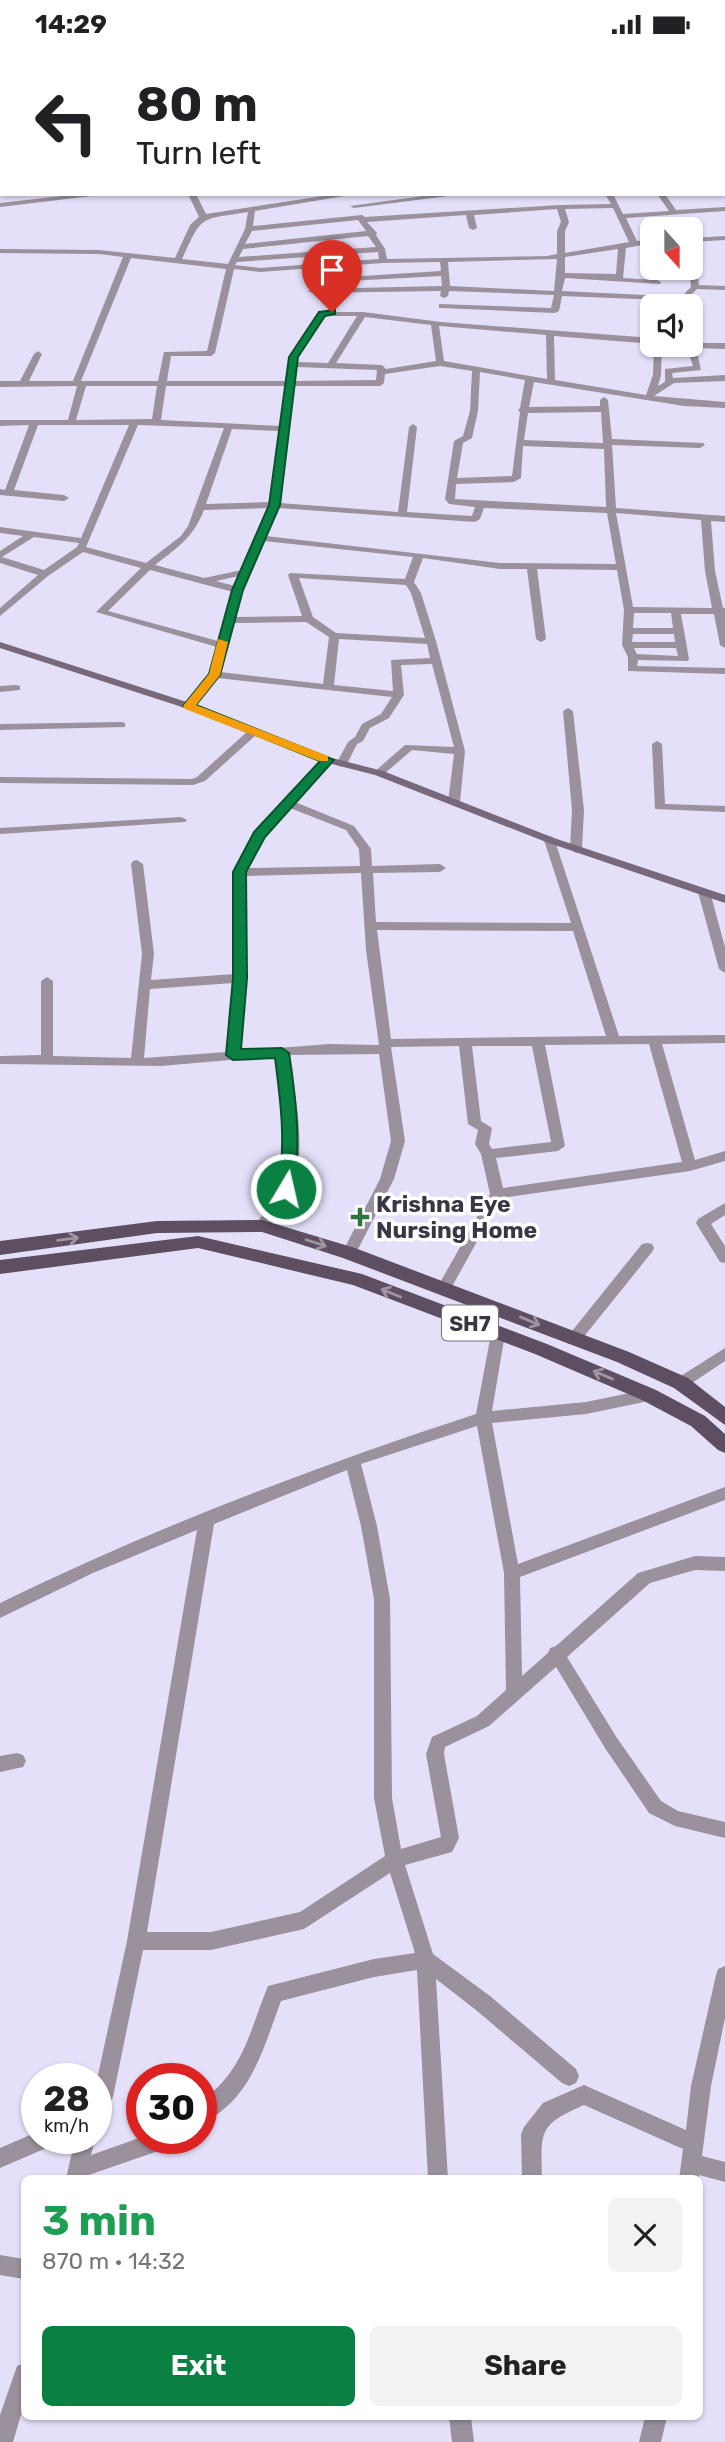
<!DOCTYPE html>
<meta charset="utf-8">
<style>
:root{--surface:#fff;--page:#f2f2f2;--text:#202124;--muted:#757577;--accent:#0b8043}
body{margin:0;font-family:Rubik,sans-serif;background:var(--page);color:var(--text);height:100vh;display:flex;flex-direction:column;font-size:26px;white-space:nowrap}
*{box-sizing:border-box;margin:0}
p{font-size:23px;color:var(--muted)}
.icon{flex:none;width:38px;height:38px;fill:none;stroke:currentColor;stroke-width:2;stroke-linecap:round;stroke-linejoin:round}
.map{position:relative;flex:1;overflow:hidden}
.sheet{position:absolute;left:21px;top:2126px;width:682px;height:245px;display:flex;flex-direction:column;background:var(--surface);border-radius:10px;box-shadow:0 2px 5px #0004}
.sheet>*{flex:none}
.guide{position:absolute;left:0px;top:0px;width:726px;height:147px;box-shadow:0 2px 5px #0004;background:#fff;color:var(--text);overflow:hidden}
.needle{width:46px;rotate:159deg}
.fabs{position:absolute;left:640px;top:168px;display:grid;gap:14px}
.fabs a{display:grid;place-items:center;width:63px;height:63px;border-radius:10px;background:var(--surface);box-shadow:0 2px 5px #0004;font-size:35px}
.speed{position:absolute;left:21px;top:2014px;display:flex;gap:14px;font-size:35px;font-weight:700;text-align:center}
.speed>*{display:grid;place-content:center;width:91px;height:91px;border-radius:50%;background:var(--surface);box-shadow:0 2px 5px #0004;line-height:1}
.speed small{font-size:18px;font-weight:400}
.speed .limit{border:10px solid #d22;background:#fff;color:#111}
.pin{position:absolute;display:grid;place-items:center;width:60px;height:60px;color:#fff;margin:-72px -30px;border-radius:50% 50% 50% 0;rotate:-45deg;box-shadow:0 0 7px #0007}
.pin .icon{rotate:45deg}
.me{position:absolute;width:77px;margin:-38px;rotate:9deg;stroke-linejoin:round;filter:drop-shadow(0 0 5px #0008)}
.turn{display:flex;align-items:center;gap:24px;height:147px;padding:0 21px;font-size:32px}
.turn .icon{width:91px;height:91px;stroke-width:2.5}
.turn b{display:block;font-size:49px;line-height:60px}
.round{display:grid;place-items:center;flex:none;width:74px;height:74px;border-radius:10px;background:var(--page)}
.overview{display:flex;align-items:center;justify-content:space-between;height:119px;padding:0 21px}
h1{font-size:42px;font-weight:700;line-height:52px;color:#1e9e55}
.action{display:flex;gap:14px;margin-top:auto;padding:14px 21px}
.action a{flex:1;height:80px;border-radius:10px;background:var(--accent);color:#fff;font-size:28px;font-weight:700;line-height:80px;text-align:center}
.action a+a{background:var(--page);color:var(--text)}
.status{display:flex;justify-content:space-between;align-items:center;height:49px;padding:0 35px;background:var(--surface);direction:ltr}
.status svg{height:19px;fill:currentColor}
.map>svg:first-child{display:block}
.lines{fill:none;stroke-linecap:round;stroke-linejoin:round}
.street{fill:#9b919c;fill-rule:evenodd}
.secondary{fill:#77697a;fill-rule:evenodd}
.primary{fill:#5e4e61;fill-rule:evenodd}
.oneway{stroke:#9e95a0}
.route{fill:#0b8043;stroke:#07532c;stroke-width:2}
.slow{fill:#f59e0b}
.poi-dot{fill:#2c733f;stroke:#fff;stroke-width:2.5}
.labels{text-anchor:middle;dominant-baseline:central;stroke-width:7;stroke-linejoin:round;paint-order:stroke}
.shield{fill:#fff;stroke:#74737b;stroke-width:2}
.shield-label{font-size:21px;font-weight:bold;fill:#393743}
.poi-label{font-size:23px;font-weight:bold;fill:#393743;stroke:#fff;text-anchor:start}
</style>
<div class="status"><b>14:29</b><svg viewBox="0 0 49 12"><path d="M0 12V9h3v3zM5 12V6h3v6zM10 12V3h3v9zM15 12V0h3v12zM26 1h20v11H26zM47 4h2v5h-2z"/></svg></div>
<div class="map">
<svg width="725" height="2393" viewBox="0 0 725 2393">
<rect width="100%" height="100%" fill="#e4e0fa"/>
<g class="lines">
<path class="street" d="M48,0H54V2H48Z
M273,0H279L280,2H274Z
M329,0H374L326,2Z
M379,0H385V2H379Z
M412,0H437L409,2Z
M460,0H466L467,2H461Z
M616,0H627V1L613,2Z
M675,0H682L683,2H676Z
M724,21H725V25H724Z
M0,26H2L0,31Z
M724,47H725V52H724Z
M724,87H725V91H724Z
M724,115H725V119H724Z
M0,126H2L0,131Z
M724,134H725V138H724Z
M80,145H108L0,158V154Z
M188,145H196L206,165L336,145H356L255,162L253,177L362,166L365,168L560,156L611,155L605,145H613L623,165L669,162L657,145H665L676,161L725,158V162L626,169L637,192L653,190V194L626,199L623,229L657,231L661,233L660,235L565,229L562,242L665,247L666,249L662,251L562,247L559,262L555,264L442,259H439V255L551,259L554,246L449,242L448,247L444,249L440,247L441,242L312,244L308,242L312,240L442,237L441,227L331,233L327,231L331,229L441,222L440,213L383,214L260,223L234,220L215,304L211,307H171L167,332H287L290,308L319,263H363L441,273L653,289V295L554,287L555,331L646,346L653,326L654,296H662L661,326L658,337L665,333V320L693,317L686,296H691V294H725V300L696,299L701,321L672,324L673,329L725,326V332L674,334L654,347L725,353V359L684,357L534,333L529,358L600,357V351L604,348L608,351L612,390L703,394L705,396L700,399L612,396L616,459L725,467V473L711,472L715,522L723,559H725V599L720,596L714,565H681L689,610L688,612L638,611L637,617L725,619V625L628,622V608L622,596L624,561L617,521L537,520L546,590L541,593L536,590L527,520H500L423,509L414,533L421,544L436,592L465,702L460,753L454,756L448,753L454,705L412,701L383,726L379,727L373,724L405,696L454,698L432,615L401,616L404,646L389,669L370,679L363,692L357,695L346,717L342,718L336,715L348,693L355,688L362,675L381,665L392,648L217,629L193,659H185V655L209,625L217,598L96,563L141,519L83,503L48,527L0,567V559L38,526L0,514V502L23,487L0,484V478L81,489L129,376H38L14,441L64,446L69,449L64,452L0,446V440L5,441L29,376L0,377V371H68L77,337L0,338V332H20L34,305L38,302L42,305L29,332H73L123,208L99,205L0,204V200L99,201L175,209L190,176L199,168ZM613,159L629,193L565,204V182L569,173L565,160ZM557,160L561,173L557,182V205L547,207L387,210L385,200L376,186L377,184L367,173L466,166L469,179L473,181L477,179L474,166ZM248,163L245,180L228,215L182,210C203,165 199,171 248,163ZM358,171L366,182L245,195L252,182ZM368,187L376,198L239,208L243,200ZM618,200L616,225L565,224V208ZM378,203L379,210L260,219L235,216L237,213ZM131,209L226,220L207,302L164,303L158,332H81ZM557,210L554,242L450,237L448,213ZM325,267H357L328,314L298,313V308ZM365,268L431,276L436,312L386,320L382,316L336,314ZM439,277L546,286L547,330L444,312ZM440,317L472,322L470,362L463,387L454,392L445,450L449,455L475,458L472,467L407,463L417,378L413,375L409,378L398,463L280,454L295,337H380L384,334L385,325ZM297,318L377,321L376,331L295,332ZM480,323L525,331L520,359L518,361L520,363L512,427L457,429L463,394L472,389L478,362ZM86,337H157L152,370L76,371ZM166,337H286L281,377L161,371ZM601,363L603,394L524,391L528,364ZM138,376L224,379L188,477L181,487L146,514L86,498ZM232,380L280,382L271,453L206,455ZM523,397L604,400L606,458L455,450L456,435L514,433L521,429ZM269,459L242,521L204,529L155,516C178,498 193,489 204,461ZM278,459L475,473L480,470L484,459L607,464L616,515L500,514L266,487ZM616,464L701,471L705,522L712,559L633,558ZM34,488L79,494L77,498L44,521L2,508ZM264,492L413,508L405,530L290,524L288,526L302,567L235,568L243,541ZM150,521L233,543L218,592L108,562ZM239,527L235,537L216,532ZM299,529L406,536L411,544L425,589L336,584L313,568ZM634,564H671L673,579H633ZM306,573L329,588L323,635L220,623L234,574ZM633,585H674L675,593H632ZM339,590L427,595L430,609L391,611L393,642L334,636ZM634,599H676L678,607L637,605Z
M438,145H464L354,159L350,157Z
M725,187V191L691,193V189Z
M691,202L695,204L699,236L725,237V241L697,240L689,248L690,257H682L681,248L691,238L689,219H691Z
M16,636L20,637V641L0,643V637Z
M568,659L573,662L584,761L582,800L576,804L570,800L572,761L563,662Z
M121,673L125,674V678L0,681V675Z
M252,681L256,682V686L205,732L193,736L0,734V728L192,730L197,728L248,682Z
M657,692L662,695L665,755L725,757V763L655,760L652,695Z
M328,708L333,711L332,713L295,753L354,777L371,800L372,817L440,815L446,819L440,823L373,824L376,873L571,874L544,791L550,787L554,789L619,987L725,986V994L662,995L695,1111L725,1102V1112L690,1122L501,1149L449,1243H439L437,1239L490,1145L481,1105L475,1095L478,1081L468,1075L459,997L391,998L405,1092L394,1130L354,1208L349,1209L342,1204L380,1130L391,1092L379,1005L289,1006C295,1048 307,1097 293,1138C288,1154 276,1167 267,1181L262,1182L255,1177C262,1165 274,1153 279,1140C295,1099 282,1049 276,1007L161,1017L0,1015V1007L41,1006V932L47,928L53,932V1007L131,1009L142,905L131,815L133,812L137,811L143,815L154,905L151,931L234,925V823L255,784L324,709ZM290,759L346,781L359,800L360,817L248,819L264,787ZM361,824L366,901L379,996L329,995L240,1002L246,929V827ZM377,881L573,882L606,987L391,990ZM233,934L227,1003L144,1009L150,940ZM649,995L682,1113L503,1139L496,1109L558,1102L565,1097L545,996ZM472,997H532L551,1093L492,1100L489,1095L492,1079L481,1072Z
M181,768L187,771L185,773L0,785V779Z
M704,839L710,843L725,898V924L719,920L698,843Z
M725,1154V1166L711,1175L725,1197V1214L720,1213L696,1174L698,1170Z
M647,1194L652,1195L654,1199L652,1203L578,1295H568L566,1291L568,1287L642,1195Z
M498,1279L503,1281L505,1285L492,1362L586,1353L649,1340L654,1342L656,1346L654,1350L649,1352L586,1365L492,1374L518,1515L725,1438V1451L520,1528L522,1627L548,1604L550,1599L556,1597L638,1524L695,1507L725,1508V1522L695,1521L650,1534L567,1608L617,1689L661,1752L678,1762L725,1773V1789L675,1777L649,1764L605,1699L556,1618L489,1677L445,1698L444,1705L459,1789L452,1803L405,1816L433,1905L490,1947L576,2020L579,2027L576,2034L569,2037L562,2034L476,1961L436,1930L448,2130H428L417,1921L374,1928L281,1952C264,1997 251,2053 201,2074V2052C244,2022 249,1983 268,1937L374,1910L415,1904L390,1824L304,1880L211,1901H143L113,2048L103,2065L96,2068V2035L127,1892L197,1481L93,1524L0,1569V1554C153,1479 314,1418 476,1365L491,1285L493,1281ZM477,1377L504,1524L506,1641L477,1667L432,1688L426,1705L441,1788L401,1800L392,1749L390,1550L377,1477L361,1415ZM347,1421L361,1477L374,1550V1749L385,1807L300,1863L211,1883H147L214,1475Z
M725,1299V1312L686,1338H676L674,1334L676,1330Z
M17,1704L23,1706L26,1712L23,1718L0,1723V1707Z
M725,1917V1969L711,2037L702,2107L725,2113V2133L699,2126V2130H679L683,2100L584,2056C538,2076 541,2082 542,2130H522L521,2085L524,2078L543,2054L584,2036L686,2081L691,2037L716,1926L718,1920Z
M37,2083V2090H54L51,2097L0,2119V2099Z
M142,2088L174,2090L171,2097L164,2100L86,2127L85,2130H69L67,2125L75,2090H95L91,2106Z
M0,2206L24,2210V2230L0,2226Z
M24,2314V2356L13,2393H0V2366L17,2317Z
M449,2368H471L474,2393H452Z
M645,2368H667L661,2393H639Z"/>
<path class="secondary" d="M0,593L193,655L332,709L383,722L554,789L725,846V854L546,793L375,726L324,713L185,659L0,599Z"/>
<path class="primary" d="M262,1171L355,1199L629,1303L688,1329L725,1358V1376L674,1339L617,1313L343,1209L262,1183L157,1184L0,1206V1192L157,1172Z
M198,1187L362,1225L547,1295L656,1341L705,1367L725,1385V1404L718,1401L691,1377L642,1351L535,1305L353,1236L198,1199L0,1225V1211Z"/>
</g>
<defs><path id="oneway-shaft" d="M-6 0H5M1.5-3L5.5 0L1.5 3" fill="none" stroke-width="1.6" stroke-linecap="round" stroke-linejoin="round" transform="scale(1.75)"/></defs>
<g class="oneway">
<use href="#oneway-shaft" transform="translate(68 1190) rotate(-8)"/>
<use href="#oneway-shaft" transform="translate(316 1194) rotate(18)"/>
<use href="#oneway-shaft" transform="translate(391 1244) rotate(-158)"/>
<use href="#oneway-shaft" transform="translate(530 1272) rotate(23)"/>
<use href="#oneway-shaft" transform="translate(603 1326) rotate(-157)"/>
</g>
<path class="route" d="M335,261V265L325,267L298,308L280,456L243,541L220,626L196,656L334,711L265,788L246,823L247,929L241,1000L282,999L289,1004C296,1050 301,1093 294,1140L286,1145L278,1140C286,1095 281,1054 275,1009L233,1011L226,1006L233,929V823L254,783L320,712L183,657L209,625L232,541L269,456L289,308L319,263Z"/>
<path class="slow" d="M218,590L228,593L220,626L196,656L328,707V712H319L185,660L183,657L209,625Z"/>
<path class="poi-dot" d="M356.5 1157.5h7v7h7v7h-7v7h-7v-7h-7v-7h7z"/>
<g class="labels">
<rect class="shield" x="442" y="1256.5" width="56" height="35" rx="5"/>
<g class="shield-label">
<text x="470" y="1274">SH7</text>
</g>
<g class="poi-label">
<text x="376" y="1155">Krishna Eye<tspan x="376" dy="26">Nursing Home</tspan></text>
</g>
</g>
</svg>
<div class="fabs">
<a><svg class="needle" viewBox="-14 -14 28 28"><path d="M0-13l5 13h-10z" fill="#e53935"/><path d="M0 13l5-13h-10z" fill="#757577"/></svg></a>
<a><svg class="icon" aria-label="sound" viewBox="0 0 24 24"><path d="M4 9h4l5-4v14l-5-4H4zM17 9q2 3 0 6"/></svg></a>
</div>
<div class="speed"><div>28<small>km/h</small></div><div class="limit">30</div></div>
<div class="pin" style="left:332px;top:263px;background:#d93025"><svg class="icon" aria-label="arrive" viewBox="0 0 24 24"><path d="M6 21V4h12l-3 4 3 4H6"/></svg></div>
<svg class="me" style="left:286px;top:1140px" viewBox="-20 -20 40 40"><circle r="17" fill="#0b8043" stroke="#fff" stroke-width="3"/><path d="M0-11L8 9 0 5-8 9z" fill="#fff"/></svg>
<div class="guide">
<div class="turn"><svg class="icon" aria-label="left" viewBox="0 0 24 24"><path d="M17 20v-9H6M10 6l-5 5 5 5"/></svg><div><b>80 m</b>Turn left</div></div>
</div>
<section class="sheet">
<div class="overview"><div><h1>3 min</h1><p>870 m · 14:32</p></div><a class="round"><svg class="icon" aria-label="close" viewBox="0 0 24 24"><path d="M6 6l12 12M18 6L6 18"/></svg></a></div>
<div class="action"><a>Exit</a><a>Share</a></div>
</section>
</div>
